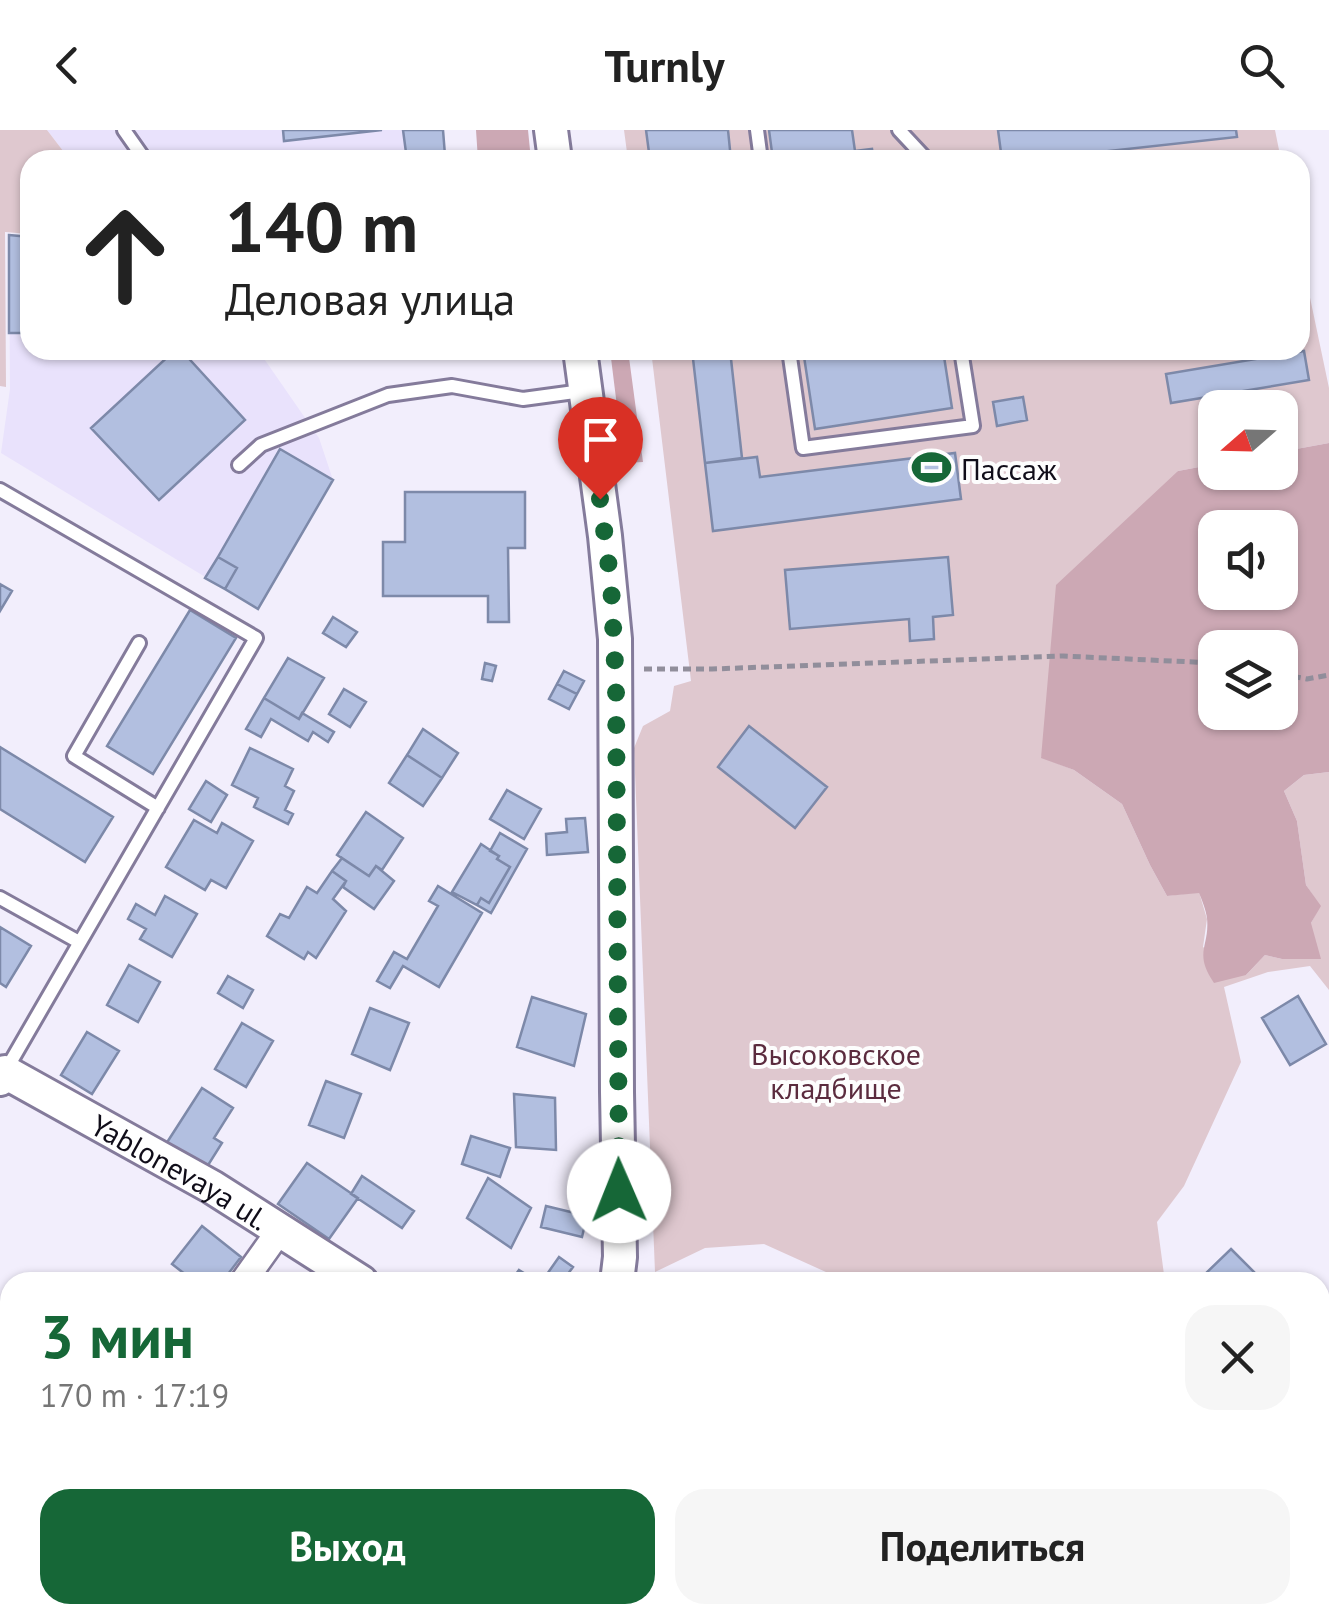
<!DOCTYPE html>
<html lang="ru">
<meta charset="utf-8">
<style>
:root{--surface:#fff;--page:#f6f6f6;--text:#222;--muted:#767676;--accent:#166737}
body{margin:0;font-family:"PT Sans",sans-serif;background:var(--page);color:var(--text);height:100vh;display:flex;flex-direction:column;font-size:38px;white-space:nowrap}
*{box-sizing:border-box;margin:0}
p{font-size:32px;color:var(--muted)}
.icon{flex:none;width:55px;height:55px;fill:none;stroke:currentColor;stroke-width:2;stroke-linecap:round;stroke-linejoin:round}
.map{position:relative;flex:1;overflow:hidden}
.drawer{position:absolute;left:0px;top:1142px;width:1330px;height:352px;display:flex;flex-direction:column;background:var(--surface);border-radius:30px 30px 0 0;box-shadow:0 2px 8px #0004}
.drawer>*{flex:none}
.top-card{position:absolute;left:20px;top:20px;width:1290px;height:210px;border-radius:30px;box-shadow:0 2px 8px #0004;background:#fff;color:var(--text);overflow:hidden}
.needle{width:65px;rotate:250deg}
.buttons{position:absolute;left:1198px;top:260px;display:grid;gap:20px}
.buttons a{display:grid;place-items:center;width:100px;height:100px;border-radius:20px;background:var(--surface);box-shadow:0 2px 8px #0004;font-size:50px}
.pin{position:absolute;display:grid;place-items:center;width:85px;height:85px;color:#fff;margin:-102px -42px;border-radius:50% 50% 50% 0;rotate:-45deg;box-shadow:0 0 10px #0007}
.pin .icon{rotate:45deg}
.me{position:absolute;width:110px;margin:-55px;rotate:359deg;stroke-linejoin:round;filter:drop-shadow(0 0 8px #0008)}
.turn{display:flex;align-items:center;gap:35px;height:210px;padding:0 40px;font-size:45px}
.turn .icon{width:130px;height:130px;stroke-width:2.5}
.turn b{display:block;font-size:70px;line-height:85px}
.round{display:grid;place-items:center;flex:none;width:105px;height:105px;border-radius:30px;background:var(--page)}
.headline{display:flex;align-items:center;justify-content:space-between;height:170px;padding:0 40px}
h1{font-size:60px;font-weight:700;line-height:75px;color:var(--accent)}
.cta{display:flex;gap:20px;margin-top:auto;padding:20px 40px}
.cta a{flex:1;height:115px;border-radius:30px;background:var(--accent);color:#fff;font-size:40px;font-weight:700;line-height:115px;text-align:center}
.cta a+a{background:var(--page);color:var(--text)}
header{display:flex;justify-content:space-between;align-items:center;height:130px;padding:0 40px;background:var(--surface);font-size:45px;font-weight:700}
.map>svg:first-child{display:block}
.built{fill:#e9e2fc}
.green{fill:#dfc8cf}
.forest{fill:#cca8b4;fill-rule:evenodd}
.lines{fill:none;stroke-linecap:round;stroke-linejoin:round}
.river{stroke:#819db2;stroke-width:50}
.building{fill:#b2bfe0;stroke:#7d89a9;stroke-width:2.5}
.service-casing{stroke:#847b9b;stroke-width:18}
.minor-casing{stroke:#847b9b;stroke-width:30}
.tertiary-casing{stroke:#847b9b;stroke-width:38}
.path{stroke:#918e9b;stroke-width:5;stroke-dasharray:8 5;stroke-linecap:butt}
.service{stroke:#fff;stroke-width:12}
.minor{stroke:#fff;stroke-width:25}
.tertiary{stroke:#fff;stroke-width:32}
.route{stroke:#166737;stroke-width:18;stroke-dasharray:0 32.4}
.labels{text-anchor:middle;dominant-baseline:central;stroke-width:8;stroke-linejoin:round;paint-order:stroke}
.poi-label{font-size:30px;fill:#100d19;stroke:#fdfdfd;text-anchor:start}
.park-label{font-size:30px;fill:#5b2b3e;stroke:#fdfdfd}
.street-label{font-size:30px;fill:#100d19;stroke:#fdfdfd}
</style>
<header><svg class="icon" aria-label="back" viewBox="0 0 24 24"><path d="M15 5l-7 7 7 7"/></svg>Turnly<svg class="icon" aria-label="search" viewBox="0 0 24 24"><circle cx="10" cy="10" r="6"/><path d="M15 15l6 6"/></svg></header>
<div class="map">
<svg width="1329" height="1493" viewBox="0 0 1329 1493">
<rect width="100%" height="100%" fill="#f2eefc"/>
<path class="built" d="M47,0H443L445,24H451L452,30H70Z
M9,105L30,107V220H258L319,308L333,350L258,479L1,323L10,259Z"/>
<path class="green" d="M0,0H47L70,30H30V104L5,102L6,257L0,256Z
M624,0H1275L1281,30H628Z
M1300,120L1329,258V313L1280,322V278H1215V334L1178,341L1041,627L1074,640L1122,674L1150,735L1167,766L1199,762L1207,789L1203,817L1246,845L1265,825L1282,829L1311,793L1320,776L1306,755L1297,691L1284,661L1304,645L1329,642V860L1310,836L1268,842L1224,857L1241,932L1184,1056L1157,1092L1165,1152H841L837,1147L764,1114L705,1118L655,1142L634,618L643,596L670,581L674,556L691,551L651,220H1300Z
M1329,1382V1493H992L994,1485H1320V1387Z
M557,1485H706V1493H576Z"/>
<path class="forest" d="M476,0H528L531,30H478Z
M610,220H628L643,332L624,333Z
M1329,313V642L1304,645L1284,661L1297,691L1306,755L1321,776L1311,793L1321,829H1282L1265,825L1246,845L1214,853C1193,822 1210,817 1207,788C1206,780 1202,770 1199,763L1167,766L1150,735L1122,674L1074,640L1041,628L1056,455L1178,341L1215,334V342H1280V322ZM1215,398H1280V462H1215ZM1215,518H1280V582H1215Z
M863,1485H994L992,1493H849Z"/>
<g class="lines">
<path class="river" d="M1320,1387L1329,1382
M1194,1493L1200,1485"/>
</g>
<path class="building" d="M283,0H382L284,11Z
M403,0H443L445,25L451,24L452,30H407Z
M646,0H728L731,30H650Z
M769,0H852L855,21L800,30H773Z
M998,0H1236L1237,7L1027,30H1002Z
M872,19L874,30H800L855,21Z
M9,105L30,107V203H9Z
M175,220H181L245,290L159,370L91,298Z
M692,220H730L742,328L705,333Z
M803,220H943L952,278L815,299Z
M1304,221L1309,250L1171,273L1166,244Z
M1023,267L1027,290L997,296L993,272Z
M280,319L333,350L258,479L225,459L237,438L218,427Z
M955,323L961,369L713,401L705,333L757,327L760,347Z
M405,362H525V418H508L509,492H488V466H383V412H405Z
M218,427L237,438L225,459L205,448Z
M948,427L953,485L933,487L934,509L910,511L909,489L790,499L785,440Z
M0,454L12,461L0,481Z
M190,480L236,508L153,644L107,616Z
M333,487L357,502L346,517L323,503Z
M288,528L324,548L299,589L264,568Z
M485,533L496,536L492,551L482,549Z
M564,541L584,551L577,564L557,554Z
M557,554L577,564L569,579L549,569Z
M344,559L366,572L350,597L329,584Z
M264,568L299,589L302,583L334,602L328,612L313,602L308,611L271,589L261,607L246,599Z
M749,596L827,657L795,698L718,637Z
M423,599L458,623L442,648L407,625Z
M0,617L113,687L85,732L0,679Z
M250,618L293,639L285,656L294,661L285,680L293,684L288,694L254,677L258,668L232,655Z
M407,625L442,648L423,676L389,653Z
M206,651L227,665L211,692L189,679Z
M507,660L541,679L524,709L490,689Z
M366,682L403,708L382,740L376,736L369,746L337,725Z
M585,688L588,722L547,725L546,704L567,702L566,689Z
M194,690L217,703L222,693L253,711L226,758L211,750L205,760L166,737Z
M500,703L527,719L491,783L477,775L481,768L489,773L510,737L497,729L499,726L490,721Z
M481,714L499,726L497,729L510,737L489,773L481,768L477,775L452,762Z
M342,728L369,746L376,736L394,751L374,779L343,757L346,751L332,741Z
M332,741L346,751L333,769L346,781L316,828L308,822L304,829L267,806L280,784L289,788L307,757L317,763Z
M438,756L482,783L439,857L403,836L390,858L377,851L394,822L407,829L438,776L429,771Z
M165,766L197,784L172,827L140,809L146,799L128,789L136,774L155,785Z
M0,797L31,816L6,857L0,853Z
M129,835L160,852L138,892L107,875Z
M228,846L253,860L243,878L218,863Z
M1298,866L1326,914L1290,935L1262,888Z
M532,867L586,884L574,936L517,917Z
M370,878L409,893L390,940L352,924Z
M242,893L273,911L246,957L215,939Z
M87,902L119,921L92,964L61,945Z
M326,951L361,964L344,1008L309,995Z
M202,958L233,978L214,1008L222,1013L205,1040L166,1014Z
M514,964L555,968L556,1020L516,1017Z
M471,1006L510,1018L500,1047L462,1034Z
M307,1033L358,1068L329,1109L278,1074Z
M362,1046L414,1081L402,1098L351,1064Z
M488,1048L531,1078L511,1118L467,1088Z
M546,1076L587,1086L582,1107L541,1097Z
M202,1096L241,1127L222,1152H195L172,1134Z
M1231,1119L1264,1152H1207L1202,1147Z
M559,1127L573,1137L562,1152H554L545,1147Z
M519,1140L538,1152H510Z
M748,1485H777L781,1493H752Z"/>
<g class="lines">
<defs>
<path id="service" d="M124,0L145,30
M757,0L761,30
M899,0L927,30
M789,220L803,318L973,296L961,220
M239,335L261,315L388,265L452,256L523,269L582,261
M0,360L256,508L6,940
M139,513L74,626L158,678
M0,768L79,812
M1320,1301L1329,1298
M1087,1493L1093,1485"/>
<path id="minor" d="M243,1152L280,1100
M7,1384L10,1386"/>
<g id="tertiary">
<path d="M551,0L555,30"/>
<path d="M580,220L605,406L615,509L617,962L620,1127L617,1152"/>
<path id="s1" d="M0,949L5,942L212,1057L361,1152"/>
<path d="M508,1485V1493"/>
</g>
</defs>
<use href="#service" class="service-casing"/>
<use href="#minor" class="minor-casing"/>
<use href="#tertiary" class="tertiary-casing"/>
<path class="path" d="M644,539H712L1063,526L1215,533
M1280,544L1307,549L1329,545
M785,1485L789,1493
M867,1485L869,1493
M1141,1485L1151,1493"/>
<use href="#service" class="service"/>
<use href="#minor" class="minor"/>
<use href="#tertiary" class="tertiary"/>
</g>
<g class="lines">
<path class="route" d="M600,369L611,453L616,555L619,1061"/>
</g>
<defs>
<symbol id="stadium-bare" viewBox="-9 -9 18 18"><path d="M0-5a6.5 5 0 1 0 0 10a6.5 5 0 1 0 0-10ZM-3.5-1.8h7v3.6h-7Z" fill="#166737" stroke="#fdfdfd" stroke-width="2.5" paint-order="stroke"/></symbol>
</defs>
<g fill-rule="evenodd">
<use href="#stadium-bare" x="904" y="310" width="55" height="55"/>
</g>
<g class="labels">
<g class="poi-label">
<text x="961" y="338">Пассаж</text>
</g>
<g class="park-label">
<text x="836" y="923">Высоковское<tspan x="836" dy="34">кладбище</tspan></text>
</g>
<g class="street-label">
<text stroke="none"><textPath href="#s1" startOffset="210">Yablonevaya ul.</textPath></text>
</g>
</g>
</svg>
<div class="buttons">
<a><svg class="needle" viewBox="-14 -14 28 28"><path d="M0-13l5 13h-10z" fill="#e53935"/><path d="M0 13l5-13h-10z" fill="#767676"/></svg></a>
<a><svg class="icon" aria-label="sound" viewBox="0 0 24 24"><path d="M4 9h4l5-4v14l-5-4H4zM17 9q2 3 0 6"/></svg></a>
<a><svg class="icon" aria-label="layers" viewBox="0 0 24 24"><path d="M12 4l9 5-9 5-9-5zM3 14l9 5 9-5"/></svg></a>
</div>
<div class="pin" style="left:600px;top:369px;background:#d93025"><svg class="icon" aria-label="arrive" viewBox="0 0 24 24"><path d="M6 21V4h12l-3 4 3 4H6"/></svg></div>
<svg class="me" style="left:619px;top:1061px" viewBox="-20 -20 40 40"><circle r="19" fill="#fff"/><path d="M0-13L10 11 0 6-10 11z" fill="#166737"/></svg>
<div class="top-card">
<div class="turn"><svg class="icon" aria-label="ahead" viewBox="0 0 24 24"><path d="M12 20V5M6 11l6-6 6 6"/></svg><div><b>140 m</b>Деловая улица</div></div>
</div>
<section class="drawer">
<div class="headline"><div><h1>3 мин</h1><p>170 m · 17:19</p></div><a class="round"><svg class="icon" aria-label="close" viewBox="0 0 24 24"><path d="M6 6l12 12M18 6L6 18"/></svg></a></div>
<div class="cta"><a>Выход</a><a>Поделиться</a></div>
</section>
</div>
